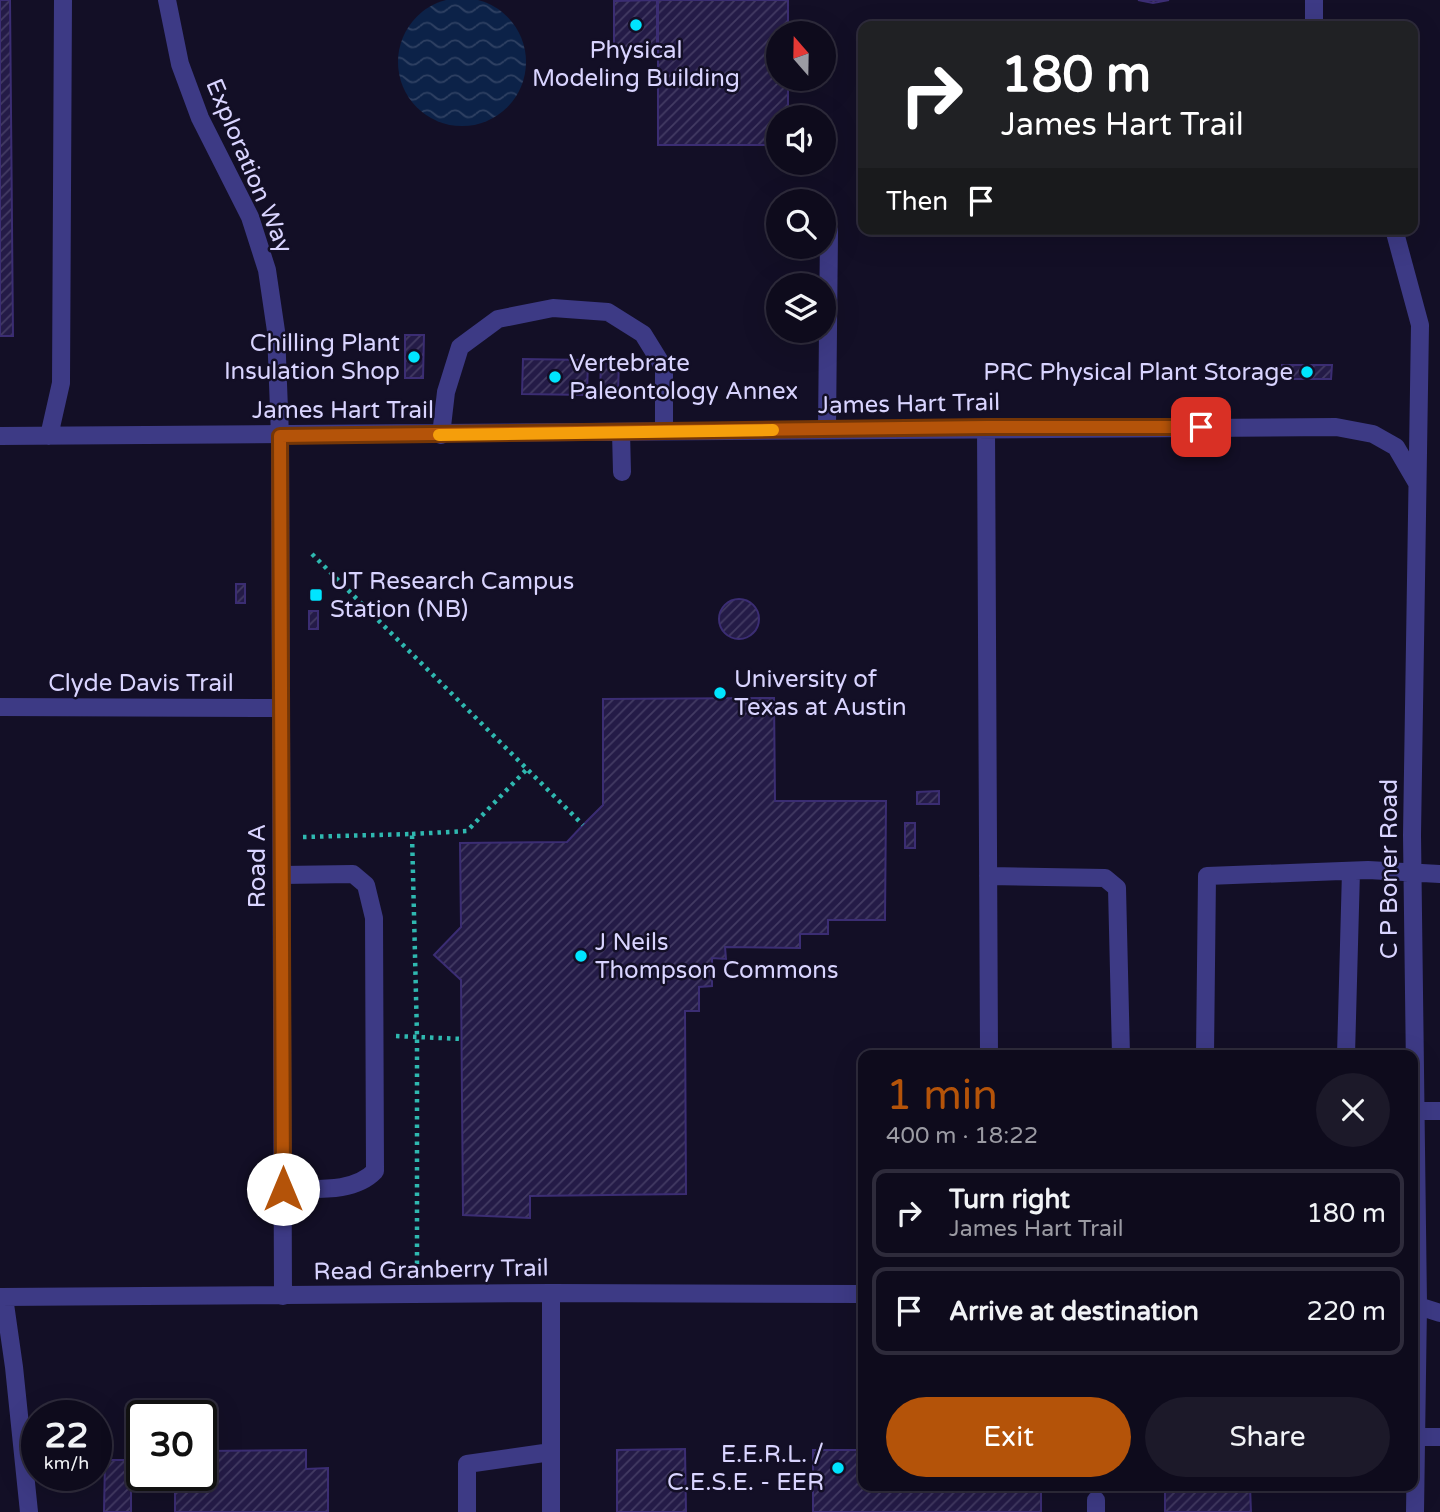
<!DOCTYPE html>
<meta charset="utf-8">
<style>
:root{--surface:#0e0b1c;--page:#1c1929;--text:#f1f3f6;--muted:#9b9ba3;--line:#2e2b3b;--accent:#b45309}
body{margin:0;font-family:"Varela Round",sans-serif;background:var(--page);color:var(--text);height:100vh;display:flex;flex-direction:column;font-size:26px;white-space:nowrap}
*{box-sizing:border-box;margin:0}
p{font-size:23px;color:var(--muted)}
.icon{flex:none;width:38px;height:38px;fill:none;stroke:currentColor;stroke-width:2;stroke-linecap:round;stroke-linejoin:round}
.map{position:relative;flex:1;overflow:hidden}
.sheet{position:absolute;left:858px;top:1050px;width:560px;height:441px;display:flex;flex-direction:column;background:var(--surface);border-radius:14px;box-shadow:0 7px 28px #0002,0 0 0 2px var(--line)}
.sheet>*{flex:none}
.hud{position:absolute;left:858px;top:21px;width:560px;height:214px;border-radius:14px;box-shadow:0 7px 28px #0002,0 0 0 2px var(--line);background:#202124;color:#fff;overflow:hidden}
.needle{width:46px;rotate:340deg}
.buttons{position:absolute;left:766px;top:21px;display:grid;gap:14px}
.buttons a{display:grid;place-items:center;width:70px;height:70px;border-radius:50%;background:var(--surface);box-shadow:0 7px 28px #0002,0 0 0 2px var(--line);font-size:35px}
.speed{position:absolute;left:21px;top:1400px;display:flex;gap:14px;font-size:35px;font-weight:700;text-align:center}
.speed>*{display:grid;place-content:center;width:91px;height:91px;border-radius:50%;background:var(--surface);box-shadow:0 7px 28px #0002,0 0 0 2px var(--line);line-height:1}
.speed small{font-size:18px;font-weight:400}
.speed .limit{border:4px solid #111;border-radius:10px;background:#fff;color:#111}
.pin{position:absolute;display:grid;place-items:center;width:60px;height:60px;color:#fff;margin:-30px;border-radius:14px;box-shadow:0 4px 10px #0006}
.me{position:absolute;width:77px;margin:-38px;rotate:0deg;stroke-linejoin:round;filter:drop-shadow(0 0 5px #0008)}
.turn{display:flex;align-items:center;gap:24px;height:147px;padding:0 28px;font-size:32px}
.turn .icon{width:91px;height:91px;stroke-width:2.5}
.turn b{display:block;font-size:49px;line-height:60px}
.then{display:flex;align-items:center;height:66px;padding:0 28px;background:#0003;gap:14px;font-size:26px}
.round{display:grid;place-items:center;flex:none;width:74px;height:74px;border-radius:37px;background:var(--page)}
.summary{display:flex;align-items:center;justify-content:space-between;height:119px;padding:0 28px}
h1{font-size:42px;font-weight:600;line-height:52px;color:var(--accent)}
.button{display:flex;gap:14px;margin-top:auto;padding:14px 28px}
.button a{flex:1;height:80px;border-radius:42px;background:var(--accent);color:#fff;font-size:28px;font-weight:600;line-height:80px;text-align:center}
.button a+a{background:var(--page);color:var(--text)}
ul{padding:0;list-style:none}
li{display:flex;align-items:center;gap:21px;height:88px;margin:0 14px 10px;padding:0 14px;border:4px solid var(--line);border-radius:14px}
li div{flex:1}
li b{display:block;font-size:26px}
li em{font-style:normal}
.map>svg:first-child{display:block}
.water{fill:url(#water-waves)}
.building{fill:url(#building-hatch);stroke:#3b2d73;stroke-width:2}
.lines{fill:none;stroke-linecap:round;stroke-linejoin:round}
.path{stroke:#2fb8b0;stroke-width:4.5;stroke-dasharray:3.5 5;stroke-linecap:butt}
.minor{stroke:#3d3a85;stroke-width:18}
.route-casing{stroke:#753606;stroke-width:18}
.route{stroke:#b45309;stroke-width:12}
.slow{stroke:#f59e0b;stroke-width:12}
.poi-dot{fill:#00e5ff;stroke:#130f26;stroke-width:2.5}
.labels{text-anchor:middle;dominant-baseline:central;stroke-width:5;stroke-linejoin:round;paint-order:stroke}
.poi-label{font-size:24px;fill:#d9d4ff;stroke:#130f26;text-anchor:start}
.street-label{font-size:24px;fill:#d9d4ff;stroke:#130f26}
</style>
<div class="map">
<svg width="1440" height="1512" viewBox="0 0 1440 1512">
<defs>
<pattern id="water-waves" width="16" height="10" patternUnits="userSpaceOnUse" patternTransform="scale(1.75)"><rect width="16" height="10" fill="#0c2248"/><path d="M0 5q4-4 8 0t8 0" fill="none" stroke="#2f4163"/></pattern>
<pattern id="building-hatch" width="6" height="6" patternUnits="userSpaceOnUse" patternTransform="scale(1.75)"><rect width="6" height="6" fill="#241b47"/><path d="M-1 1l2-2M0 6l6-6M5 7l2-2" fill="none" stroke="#433b63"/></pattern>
</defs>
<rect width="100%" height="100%" fill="#130f26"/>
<path class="water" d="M398 62a64 64 0 1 1 128 0a64 64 0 1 1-128 0Z"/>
<path class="building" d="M0,0H10L13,336H0Z
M657,0V49H614V1Z
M658,0H788V33H779V79H788V117H779V145H658Z
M1138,0H1169L1153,3Z
M405,335H424L423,378H405Z
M523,359L588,360L587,395L522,394Z
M601,360H619L618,395H600Z
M1282,365H1332L1331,379H1282Z
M236,584H245V603H236Z
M719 619a20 20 0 1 1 40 0a20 20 0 1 1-40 0Z
M309,611H318V629H309Z
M774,698L775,801H886L885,920H828V934H800V948L725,947L726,959L712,958V986L699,987V1011H685L686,1194L530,1196V1218L463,1215L461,980L434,955L461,927L460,843L567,842L583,825L603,805V699Z
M939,791V804H917V792Z
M905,823H915V848H905Z
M685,1449L686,1512H617V1450Z
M306,1450V1469L328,1468V1512H175V1475H201V1451Z
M813,1450H863V1486H1041V1512H813Z
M105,1460H131V1512H104Z
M1165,1486H1250L1251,1512H1165Z"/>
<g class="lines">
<path class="path" d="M312,554L583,825
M412,834L467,831L527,769
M303,837L412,834L417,1036V1273
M396,1036L462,1039"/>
<path class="minor" d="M167,0L180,64L200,118L250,217L267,270L276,331L280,436L283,1296
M1314,26V0
M1394,229L1420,325L1412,835L1418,1305L1415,1512
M986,427L989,1055
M827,429L829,231
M621,432L622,472
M441,435L446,392L460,347L498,319L553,308L608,312L643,334L664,368V431
M0,436C445,436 890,427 1336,427L1373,434L1396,447L1417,483
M49,436L61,383L63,0
M0,707L281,708
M282,875L353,874L366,885L374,918L375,1171C353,1194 313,1188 283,1189
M988,876L1105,878L1117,888L1121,1055
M1205,1055L1207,876L1368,870L1440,874
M1346,1055L1351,871
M1416,1111H1440
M551,1293V1512
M0,1297L551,1293L863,1294
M4,1297L14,1367L29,1512
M1412,1304L1440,1313
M1416,1437H1440
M467,1512V1464L551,1452
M1096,1512V1500"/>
</g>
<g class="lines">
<defs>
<path id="route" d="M283,1189L280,436L986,427H1201"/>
</defs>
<use href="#route" class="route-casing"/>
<use href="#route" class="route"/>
<path class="slow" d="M439,435L773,430"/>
</g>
<g class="poi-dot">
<circle cx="636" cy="25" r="7"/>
<circle cx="414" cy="357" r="7"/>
<circle cx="1307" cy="372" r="7"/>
<circle cx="555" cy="377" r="7"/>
<rect x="309" y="588" width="14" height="14" rx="3.5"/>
<circle cx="720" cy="693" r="7"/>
<circle cx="581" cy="956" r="7"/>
<circle cx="838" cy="1468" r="7"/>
</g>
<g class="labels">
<g class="poi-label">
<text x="636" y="50" text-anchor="middle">Physical<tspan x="636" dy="28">Modeling Building</tspan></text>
<text x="400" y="343" text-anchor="end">Chilling Plant<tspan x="400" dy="28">Insulation Shop</tspan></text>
<text x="569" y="363">Vertebrate<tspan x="569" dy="28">Paleontology Annex</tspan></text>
<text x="1293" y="372" text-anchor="end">PRC Physical Plant Storage</text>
<text x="330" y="581">UT Research Campus<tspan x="330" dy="28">Station (NB)</tspan></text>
<text x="734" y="679">University of<tspan x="734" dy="28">Texas at Austin</tspan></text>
<text x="595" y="942">J Neils<tspan x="595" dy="28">Thompson Commons</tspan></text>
<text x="824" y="1454" text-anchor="end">E.E.R.L. /<tspan x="824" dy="28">C.E.S.E. - EER</tspan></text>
</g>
<g class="street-label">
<text transform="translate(249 166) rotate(67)">Exploration Way</text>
<text transform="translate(909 404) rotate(-1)">James Hart Trail</text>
<text x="343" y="410">James Hart Trail</text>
<text x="141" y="683">Clyde Davis Trail</text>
<text transform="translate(257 866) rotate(-90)">Road A</text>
<text transform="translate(1389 869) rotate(-90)">C P Boner Road</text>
<text transform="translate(431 1270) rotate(-1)">Read Granberry Trail</text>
</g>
</g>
</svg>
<div class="buttons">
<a><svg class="needle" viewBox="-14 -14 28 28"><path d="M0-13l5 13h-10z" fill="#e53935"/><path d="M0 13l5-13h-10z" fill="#9b9ba3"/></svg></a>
<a><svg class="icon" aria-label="sound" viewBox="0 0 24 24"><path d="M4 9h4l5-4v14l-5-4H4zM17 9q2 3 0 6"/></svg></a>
<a><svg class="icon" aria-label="search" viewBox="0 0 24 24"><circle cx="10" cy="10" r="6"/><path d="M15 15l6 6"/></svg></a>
<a><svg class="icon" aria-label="layers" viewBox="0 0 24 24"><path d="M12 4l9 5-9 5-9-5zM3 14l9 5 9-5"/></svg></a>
</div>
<div class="speed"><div>22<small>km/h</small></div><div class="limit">30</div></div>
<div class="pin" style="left:1201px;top:427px;background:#d93025"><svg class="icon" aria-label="arrive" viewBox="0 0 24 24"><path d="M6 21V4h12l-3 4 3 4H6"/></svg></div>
<svg class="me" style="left:283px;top:1189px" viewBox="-20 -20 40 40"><circle r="19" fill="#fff"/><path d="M0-13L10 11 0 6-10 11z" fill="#b45309"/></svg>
<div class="hud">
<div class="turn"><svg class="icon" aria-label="right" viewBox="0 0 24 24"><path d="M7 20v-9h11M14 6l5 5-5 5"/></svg><div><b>180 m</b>James Hart Trail</div></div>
<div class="then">Then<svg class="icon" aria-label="arrive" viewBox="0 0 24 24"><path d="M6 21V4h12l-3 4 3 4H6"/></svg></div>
</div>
<section class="sheet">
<div class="summary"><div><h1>1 min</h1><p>400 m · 18:22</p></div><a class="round"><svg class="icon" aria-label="close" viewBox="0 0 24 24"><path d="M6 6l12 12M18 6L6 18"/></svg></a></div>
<ul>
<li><svg class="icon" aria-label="right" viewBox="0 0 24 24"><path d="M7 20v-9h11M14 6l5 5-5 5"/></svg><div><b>Turn right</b><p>James Hart Trail</p></div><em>180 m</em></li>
<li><svg class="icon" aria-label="arrive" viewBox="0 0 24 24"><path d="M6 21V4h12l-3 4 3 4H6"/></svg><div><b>Arrive at destination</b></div><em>220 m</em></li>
</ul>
<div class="button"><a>Exit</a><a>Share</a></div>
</section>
</div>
